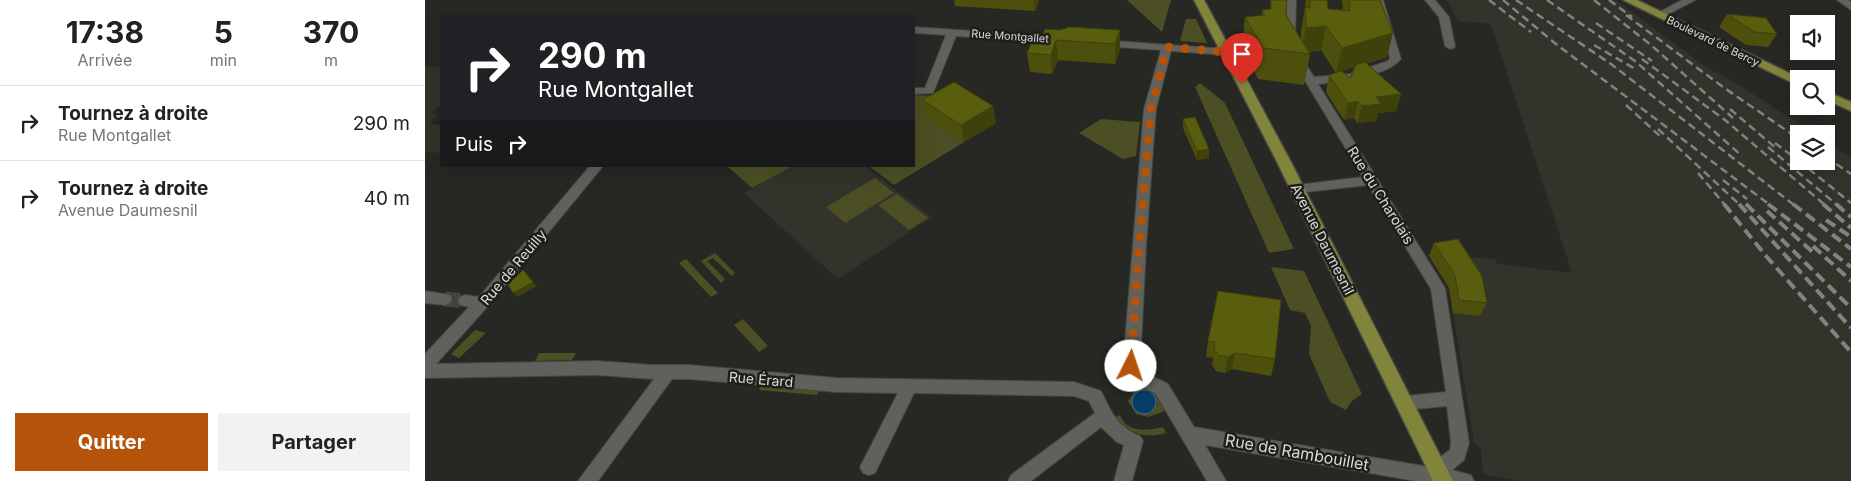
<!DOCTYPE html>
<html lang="fr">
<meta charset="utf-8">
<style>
:root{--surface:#fff;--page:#f2f2f2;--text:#222;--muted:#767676;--line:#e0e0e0;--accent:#b45309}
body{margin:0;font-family:Inter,sans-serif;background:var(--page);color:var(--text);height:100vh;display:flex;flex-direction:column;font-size:19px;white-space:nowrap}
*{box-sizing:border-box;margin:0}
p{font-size:16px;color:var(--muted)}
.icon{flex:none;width:28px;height:28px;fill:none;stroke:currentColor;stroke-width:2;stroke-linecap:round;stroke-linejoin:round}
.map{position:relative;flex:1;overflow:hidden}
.details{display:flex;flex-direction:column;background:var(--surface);width:425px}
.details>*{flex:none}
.top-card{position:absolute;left:15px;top:15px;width:475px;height:152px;border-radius:0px;box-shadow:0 5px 20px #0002;background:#202124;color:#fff;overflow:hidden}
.buttons{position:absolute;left:1365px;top:15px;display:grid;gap:10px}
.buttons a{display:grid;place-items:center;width:45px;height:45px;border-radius:0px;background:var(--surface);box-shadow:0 5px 20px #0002;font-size:25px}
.pin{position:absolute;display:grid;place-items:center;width:42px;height:42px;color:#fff;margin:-51px -21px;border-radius:50% 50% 50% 0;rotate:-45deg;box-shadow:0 0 5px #0007}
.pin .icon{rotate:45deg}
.me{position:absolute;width:55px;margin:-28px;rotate:4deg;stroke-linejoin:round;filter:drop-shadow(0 0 4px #0008)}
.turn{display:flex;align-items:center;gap:18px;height:105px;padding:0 15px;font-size:22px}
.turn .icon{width:65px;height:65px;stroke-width:2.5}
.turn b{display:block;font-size:35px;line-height:42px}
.then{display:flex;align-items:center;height:48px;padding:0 15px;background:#0003;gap:10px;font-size:19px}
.eta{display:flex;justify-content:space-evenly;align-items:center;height:85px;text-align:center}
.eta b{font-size:30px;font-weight:700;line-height:35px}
.cta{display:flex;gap:10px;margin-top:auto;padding:10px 15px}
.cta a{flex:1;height:58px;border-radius:0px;background:var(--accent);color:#fff;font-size:20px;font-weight:700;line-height:58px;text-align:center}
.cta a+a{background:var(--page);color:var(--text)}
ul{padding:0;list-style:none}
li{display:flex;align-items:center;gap:15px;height:75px;padding:0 15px;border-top:1px solid var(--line)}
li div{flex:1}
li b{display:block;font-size:19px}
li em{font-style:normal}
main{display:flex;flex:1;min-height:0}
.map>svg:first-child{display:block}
.built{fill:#32332b}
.green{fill:#4c4f23;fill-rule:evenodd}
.water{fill:#043c6a;stroke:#446c8b}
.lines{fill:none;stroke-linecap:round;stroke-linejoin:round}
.minor-tunnel{stroke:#42433f;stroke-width:15;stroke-dasharray:15 8;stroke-linecap:butt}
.minor-casing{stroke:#454542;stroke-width:2}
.major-casing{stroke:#454542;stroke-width:3}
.minor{fill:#60605c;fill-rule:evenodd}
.major{fill:#81853c;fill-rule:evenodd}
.rail-far1{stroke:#828380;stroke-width:2.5;stroke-dasharray:8 4.5;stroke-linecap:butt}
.rail{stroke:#828380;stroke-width:4;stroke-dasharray:11 5.5;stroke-linecap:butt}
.wall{fill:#4d500c;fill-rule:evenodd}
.shaded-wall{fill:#3e410a}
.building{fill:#595d0e;stroke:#3e410a}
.route{stroke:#b45309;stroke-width:9;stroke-dasharray:0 16.2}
.labels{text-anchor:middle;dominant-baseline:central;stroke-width:5;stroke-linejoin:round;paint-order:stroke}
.far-street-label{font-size:11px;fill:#dadbd8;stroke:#1e1e1b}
.street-label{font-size:14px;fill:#dadbd8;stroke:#1e1e1b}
.near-street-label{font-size:16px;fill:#dadbd8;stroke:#1e1e1b}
</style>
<main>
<section class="details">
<div class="eta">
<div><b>17:38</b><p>Arrivée</p></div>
<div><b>5</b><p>min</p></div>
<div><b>370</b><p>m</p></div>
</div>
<ul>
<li><svg class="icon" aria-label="right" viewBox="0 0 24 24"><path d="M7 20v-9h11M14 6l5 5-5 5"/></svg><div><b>Tournez à droite</b><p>Rue Montgallet</p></div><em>290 m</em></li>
<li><svg class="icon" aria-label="right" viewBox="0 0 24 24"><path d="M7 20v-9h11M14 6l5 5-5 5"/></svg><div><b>Tournez à droite</b><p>Avenue Daumesnil</p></div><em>40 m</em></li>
</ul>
<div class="cta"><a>Quitter</a><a>Partager</a></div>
</section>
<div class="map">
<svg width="1426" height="481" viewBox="0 0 1426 481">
<rect width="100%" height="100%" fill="#272824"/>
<path class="built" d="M1022,0H1191L1281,67L1306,80L1390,134H1374V161H1401V141L1426,158V481H1094L1058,474L1056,449L1049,442L1024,288L1004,256L1027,252L1044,257L1071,259L1072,264L1147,273L1066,24L1033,21Z
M0,66L16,67V93L14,95L16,96V105L7,113L14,114L4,124L16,125V153L0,152Z
M368,166H439L507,217L413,279L319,193Z"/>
<path class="green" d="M702,0H746L737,32Z
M761,19H771L782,43L755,41Z
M775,83L800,103L869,249L844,253L770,87Z
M489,95L535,97L502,117L539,142L469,185L444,166H489Z
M676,119L715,122L711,156L698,159L654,133Z
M302,166H368L327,188Z
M450,178L469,193L420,223L401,207Z
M472,194L503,218L484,230L453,205Z
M290,253L310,273L307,276L288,258L282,261L300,279L296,283L276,261Z
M261,259L293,293L286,297L254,263Z
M846,267L879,271L937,394L927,401L921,410L905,402L884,354L886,326L880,313L865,310Z
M318,319L343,346L334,352L309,325Z
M50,330L61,333L34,358L26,354Z
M114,353H151L147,360L110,361Z
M715,383L729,388L743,410L723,417L711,414L703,401ZM720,391L727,393L732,404L725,412L707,405V400Z
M337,384L395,389L392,395L334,390Z
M695,415C701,433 722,431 738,427L741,433C717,439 707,433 688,418Z"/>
<path class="water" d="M707 402a12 12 0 1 1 24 0a12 12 0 1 1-24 0Z"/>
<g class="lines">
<path class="minor-tunnel" d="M20,299L40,301"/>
<defs>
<path id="minor" d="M861,0H871L870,39L865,42L860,39Z
M948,0H958L976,59C963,76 914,82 893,84L1020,288L1044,443L1039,460L1027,470L1046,475L1049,481H991L780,445L801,481H782L731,394L708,383L703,378L698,366L719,109L736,50L677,46L672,43L677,40L801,49L806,52L801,55L746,51L731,109L721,246L715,369L720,373L743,384L769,427L1010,468L1015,457L1025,450L1026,443L1022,406L980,410L974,408L972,403L974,398L980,396L1021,392L1006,289L943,185L872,193L867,192L866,189L867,186L872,185L938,177L867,59L872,56L876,57L889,77L925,74L963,61L965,58C961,39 951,20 948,0Z
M1000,0H1010L1024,17L1030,46L1029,48L1025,49L1020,46L1014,17Z
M1257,0H1270L1238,17L1234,18L1229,15Z
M1412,0H1423L1426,2V10Z
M489,27L635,37L640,40L635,43L531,36L508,93L489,94V88H500L521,35L489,33Z
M165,166H178L62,307L11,364L172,361L227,365H264L412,378L649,382L676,391C687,413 691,426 715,436L718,441L707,481H689L699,445L692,442L676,427L606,481H583L586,475L670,413L664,401L649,396L489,393L450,473L444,475L438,473L435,467L473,393L412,392L264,379H247L173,481H153L229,379L172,375L0,378V354L44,307L35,305L33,301L35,297L40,295L54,297Z
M0,291L25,295L27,299L25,303L20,305L0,303Z"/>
<path id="major" d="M769,0H779L866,162L1028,481H1008L852,162Z
M1198,0H1212L1377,79H1374V86Z
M1401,91L1426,102V111L1401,100Z"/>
</defs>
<use href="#minor" class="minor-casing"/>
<use href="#major" class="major-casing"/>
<use href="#minor" class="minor"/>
<use href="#major" class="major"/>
<path class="rail-far1" d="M1064,0L1106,32
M1078,0L1131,44L1345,205
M1091,0L1186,64L1369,205
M1122,0L1210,61L1317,156
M1169,0L1226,45L1308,118
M1184,0L1207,17
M1201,15L1298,87L1374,139
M1171,23L1227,61
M1169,45L1212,70
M1217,59L1300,120L1400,205
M1201,105L1236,137
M1305,109L1352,149
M1233,129L1315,205
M1350,143L1374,161
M1343,147L1412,205
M1401,157L1426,174
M1374,161L1426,203
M1273,173L1300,205
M1298,180L1322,199
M1321,204L1322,205"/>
<path class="rail" d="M1299,204L1341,256L1426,352
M1314,204L1426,328
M1321,204L1426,308
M1343,204L1426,267
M1368,204L1426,249
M1398,204L1426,228
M1411,204L1426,217
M1342,211L1391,255
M1401,220L1426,237
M1388,246L1426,281"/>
</g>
<path class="wall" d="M529,0H613L614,2L610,11L530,6Z
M846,0L861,15L876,39V32L880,7L881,0H902L903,9L918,10L917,0H955L962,57L941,64L976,94L971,111L953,113L951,121L932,123L929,118L919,120L901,92L904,75L911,73L896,50L884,52L885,54L879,85L833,79L817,48L820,17L837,16V10L845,9ZM929,67L925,78L917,71Z
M1302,14L1352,34L1343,47L1321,45L1294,27Z
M635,30H695V50L690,64L633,60L627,74L605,72L602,53L616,39Z
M497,100L568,106L571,123L539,142L501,117Z
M758,119L784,149V158L772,160L758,128Z
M1009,243L1062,303L1055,316L1028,313L1024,288L1004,256Z
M793,291L850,359L846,376L807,369L800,373L791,371L787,365L788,358L781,357L783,341Z"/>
<path class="shaded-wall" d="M609,0H613L614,2L610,11Z
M901,26L896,50L876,53L881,28Z
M695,30V50L690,64V44Z
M968,33L962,57L911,73L917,48Z
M631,40L633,60L627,74L626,55Z
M976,94L971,111L953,113L951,121L932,123L937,106L951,97Z
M933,101L929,118L919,120L923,103Z
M568,106L571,123L539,142L536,125Z
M784,149V158L772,160V151Z
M98,270L112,286L92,297L88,293Z
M810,353L807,369L800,373L803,357Z"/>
<path class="building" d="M846,0H862L861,15L885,54L838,48L820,17L840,15L837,10L846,9Z
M885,0H902L903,9L925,11L924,0H955L968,33L917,48L901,26L881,28L880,7L885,8Z
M1302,14L1341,18L1352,34L1329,32Z
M644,27L695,30L690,44L631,40L626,55L602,53L608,39H616L620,29L635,30Z
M940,62L976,94L951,97L956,104L937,106L933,101L923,103L904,75L916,71L925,78L931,65Z
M529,82L568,106L536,125L497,100Z
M770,117L784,149L772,151L763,131L758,119Z
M1033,239L1057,276L1062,303L1034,300L1030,275L1009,243Z
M98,270L108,282L88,293L83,285Z
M793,291L856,300L850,359L810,353L803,357L793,355L789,349L790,342L783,341Z"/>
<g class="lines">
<path class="route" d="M706,366L714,246L726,109L742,47L801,52L817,84"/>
</g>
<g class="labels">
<g class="far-street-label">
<text transform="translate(585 36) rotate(4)">Rue Montgallet</text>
<text transform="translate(1288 41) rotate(26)">Boulevard de Bercy</text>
</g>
<g class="street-label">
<text transform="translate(956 195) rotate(58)">Rue du Charolais</text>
<text transform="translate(898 239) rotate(63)">Avenue Daumesnil</text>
<text transform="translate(88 267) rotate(-50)">Rue de Reuilly</text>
<text transform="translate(336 379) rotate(5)">Rue Érard</text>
</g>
<g class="near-street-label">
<text transform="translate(872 452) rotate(10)">Rue de Rambouillet</text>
</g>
</g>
</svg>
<div class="buttons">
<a><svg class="icon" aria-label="sound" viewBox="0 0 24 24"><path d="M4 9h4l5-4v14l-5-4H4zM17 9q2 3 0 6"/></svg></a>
<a><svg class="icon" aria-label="search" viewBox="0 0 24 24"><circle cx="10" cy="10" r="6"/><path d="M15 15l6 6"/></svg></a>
<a><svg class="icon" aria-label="layers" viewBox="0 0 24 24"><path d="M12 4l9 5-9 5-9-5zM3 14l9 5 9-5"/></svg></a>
</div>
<div class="pin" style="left:817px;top:84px;background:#d93025"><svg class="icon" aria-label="arrive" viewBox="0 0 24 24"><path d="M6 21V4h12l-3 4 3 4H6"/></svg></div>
<svg class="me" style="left:706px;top:366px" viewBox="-20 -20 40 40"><circle r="19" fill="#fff"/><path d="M0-13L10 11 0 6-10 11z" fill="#b45309"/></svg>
<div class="top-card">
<div class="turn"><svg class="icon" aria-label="right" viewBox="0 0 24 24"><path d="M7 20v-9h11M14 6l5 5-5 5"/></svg><div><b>290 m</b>Rue Montgallet</div></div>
<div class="then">Puis<svg class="icon" aria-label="right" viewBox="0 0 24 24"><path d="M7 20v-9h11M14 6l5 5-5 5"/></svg></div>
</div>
</div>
</main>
